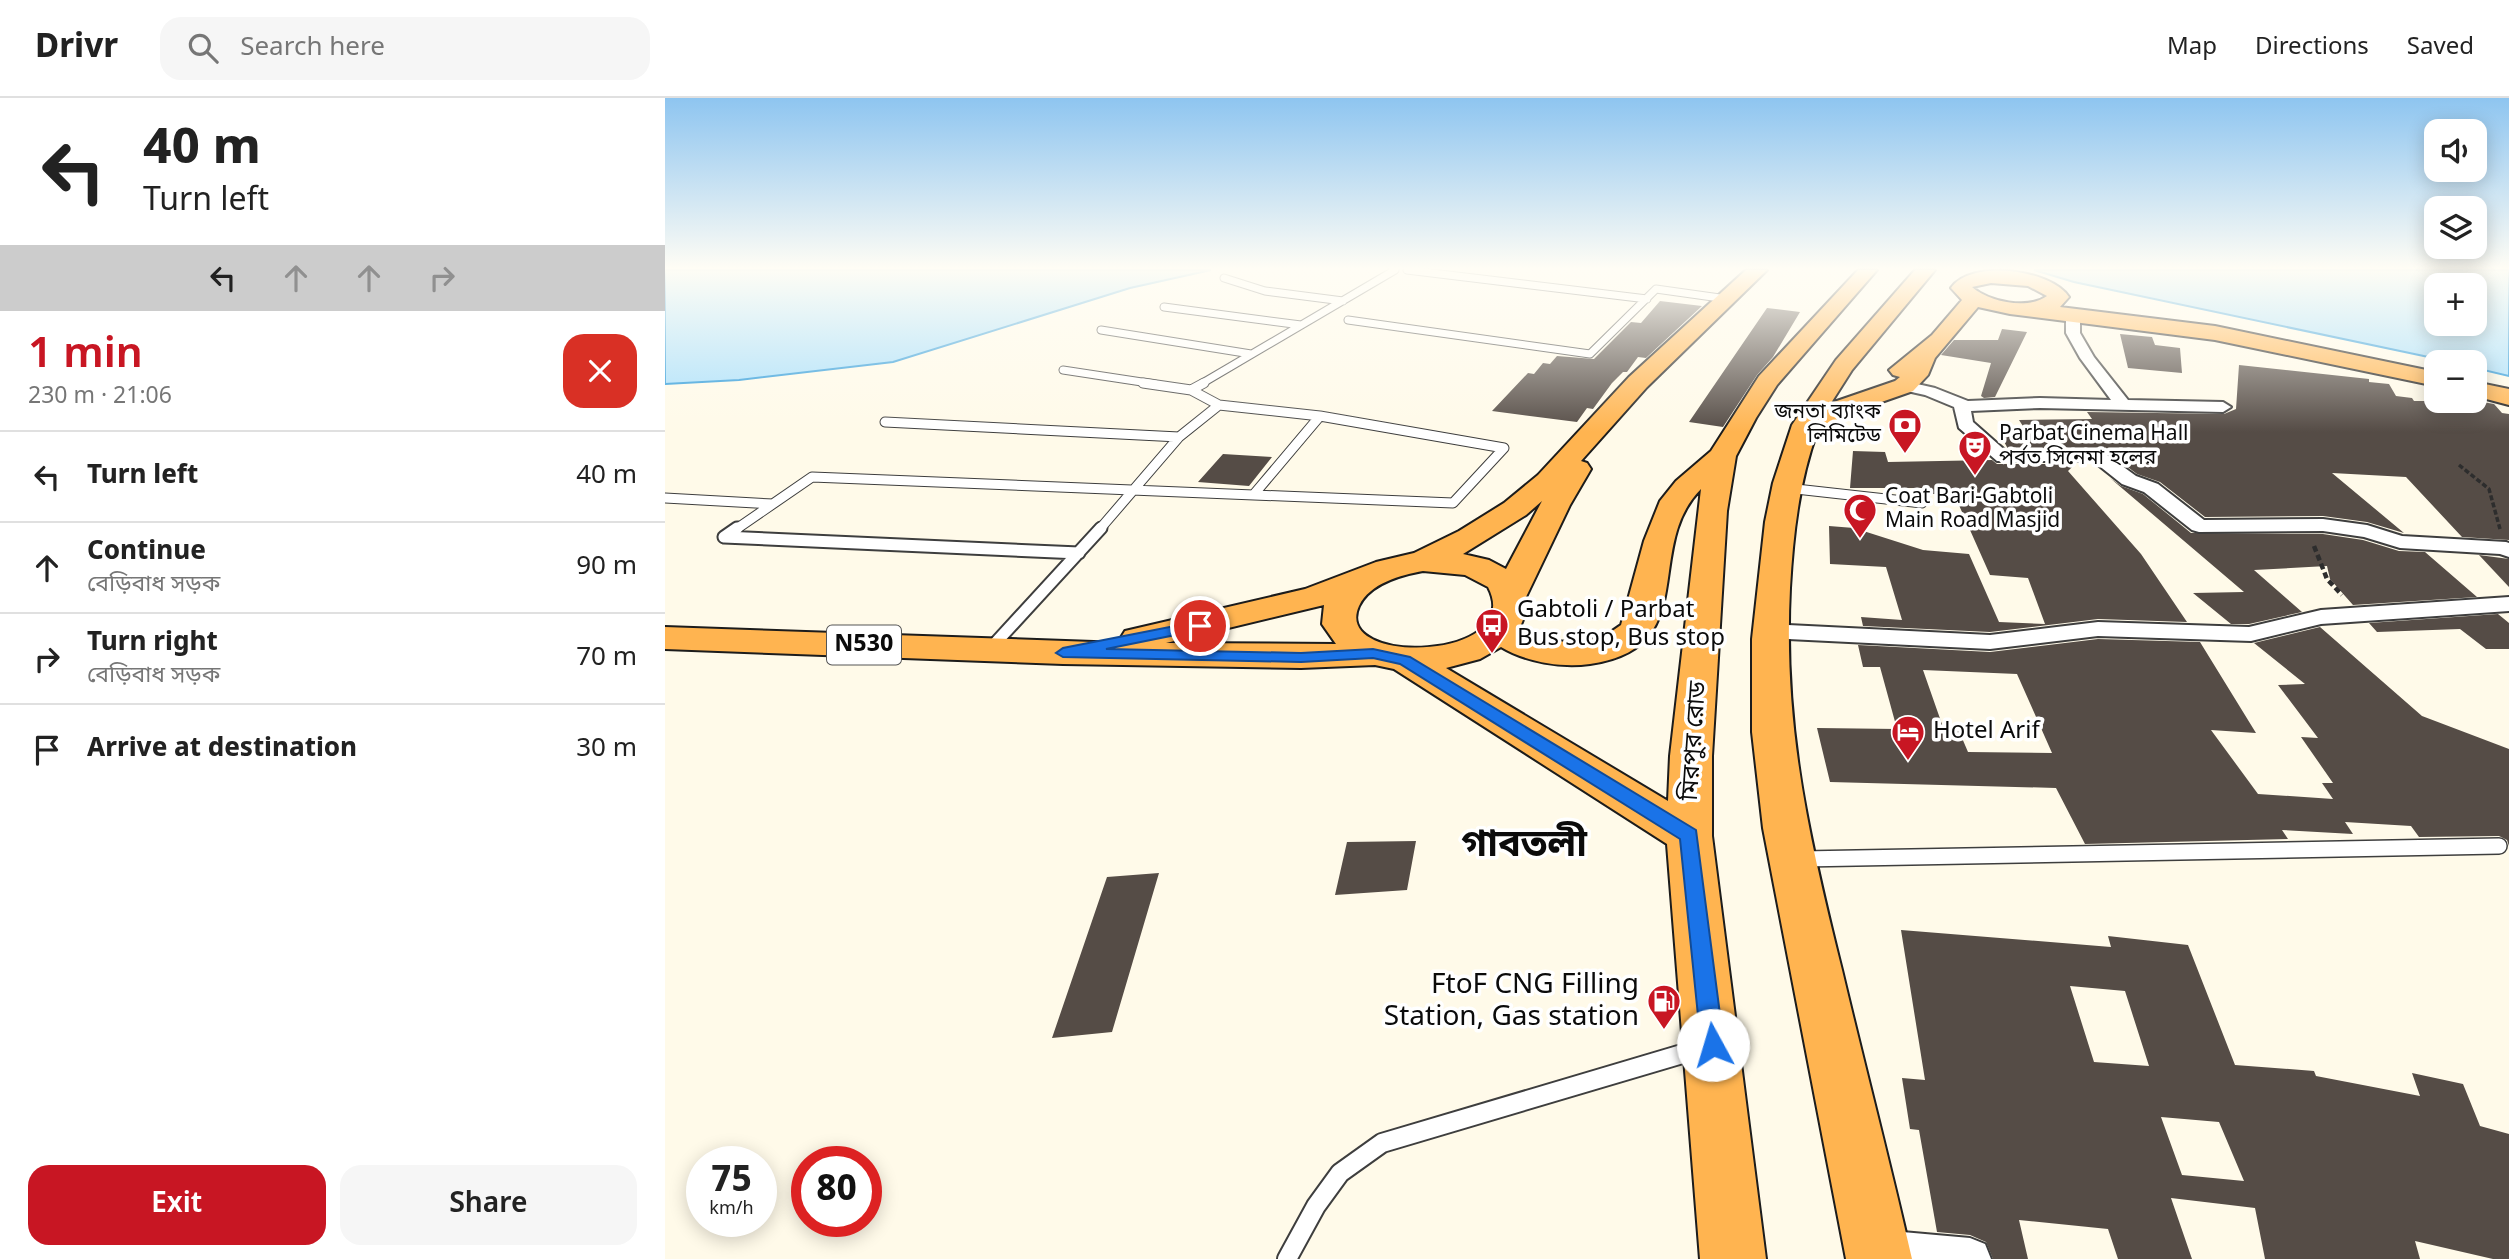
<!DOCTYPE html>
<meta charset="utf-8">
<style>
:root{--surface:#fff;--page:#f6f6f6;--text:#222;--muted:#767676;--line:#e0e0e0;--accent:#c81623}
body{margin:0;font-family:Georgia,"Noto Sans Bengali",serif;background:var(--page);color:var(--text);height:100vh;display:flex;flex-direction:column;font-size:26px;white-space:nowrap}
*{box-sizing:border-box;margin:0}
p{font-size:23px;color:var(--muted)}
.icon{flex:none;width:38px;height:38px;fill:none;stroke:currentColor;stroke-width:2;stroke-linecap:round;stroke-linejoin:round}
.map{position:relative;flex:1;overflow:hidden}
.panel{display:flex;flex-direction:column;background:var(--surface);width:665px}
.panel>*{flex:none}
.top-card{background:#fff;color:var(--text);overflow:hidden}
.fabs{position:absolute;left:1759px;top:21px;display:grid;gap:14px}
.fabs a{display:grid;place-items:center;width:63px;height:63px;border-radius:14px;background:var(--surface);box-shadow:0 4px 18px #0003;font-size:35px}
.speed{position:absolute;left:21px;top:1048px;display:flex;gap:14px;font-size:35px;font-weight:700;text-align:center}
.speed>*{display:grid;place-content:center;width:91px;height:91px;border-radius:50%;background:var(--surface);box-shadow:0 4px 18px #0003;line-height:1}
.speed small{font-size:18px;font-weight:400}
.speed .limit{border:10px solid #d22;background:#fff;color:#111}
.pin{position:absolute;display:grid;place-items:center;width:60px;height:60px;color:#fff;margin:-30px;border:4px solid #fff;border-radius:50%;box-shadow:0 2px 7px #0007}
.me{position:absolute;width:77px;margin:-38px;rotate:354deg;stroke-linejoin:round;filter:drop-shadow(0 0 5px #0008)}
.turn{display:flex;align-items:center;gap:24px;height:147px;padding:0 28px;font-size:32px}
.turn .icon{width:91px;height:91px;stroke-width:2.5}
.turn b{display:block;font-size:49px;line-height:60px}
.lanes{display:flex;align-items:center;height:66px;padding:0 28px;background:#0003;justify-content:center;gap:35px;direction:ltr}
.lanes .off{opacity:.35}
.round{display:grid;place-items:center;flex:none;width:74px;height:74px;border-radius:21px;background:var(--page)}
.summary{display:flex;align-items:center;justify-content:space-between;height:119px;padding:0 28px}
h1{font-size:42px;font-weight:600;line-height:52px;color:var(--accent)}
.cta{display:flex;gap:14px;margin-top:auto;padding:14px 28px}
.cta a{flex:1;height:80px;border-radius:21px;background:var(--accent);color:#fff;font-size:28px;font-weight:600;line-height:80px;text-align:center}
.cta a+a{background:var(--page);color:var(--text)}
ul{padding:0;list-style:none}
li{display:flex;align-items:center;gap:21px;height:91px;padding:0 28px;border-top:2px solid var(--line)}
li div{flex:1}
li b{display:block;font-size:26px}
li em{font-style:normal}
header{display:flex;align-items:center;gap:42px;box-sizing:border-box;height:98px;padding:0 35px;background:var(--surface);border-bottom:2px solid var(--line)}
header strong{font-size:33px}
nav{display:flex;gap:38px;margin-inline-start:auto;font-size:24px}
.search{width:490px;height:63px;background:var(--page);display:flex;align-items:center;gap:18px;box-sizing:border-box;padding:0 24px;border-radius:21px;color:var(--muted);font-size:26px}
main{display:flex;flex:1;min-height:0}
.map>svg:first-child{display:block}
.water{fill:#a8dffc;stroke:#2798db;stroke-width:2;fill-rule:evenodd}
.building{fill:#554c46;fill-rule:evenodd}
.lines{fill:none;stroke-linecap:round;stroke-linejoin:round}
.service-far4-casing{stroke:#3e3e3e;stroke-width:9}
.service-far3-casing{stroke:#3e3e3e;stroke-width:11}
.service-far2-casing{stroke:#3e3e3e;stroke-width:15}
.service-far1-casing{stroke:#3e3e3e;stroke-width:18}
.service-casing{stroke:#3e3e3e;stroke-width:22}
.minor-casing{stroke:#3e3e3e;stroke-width:4}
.trunk-casing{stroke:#1c1c1c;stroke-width:4}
.path-far1{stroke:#2d2d2d;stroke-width:3.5;stroke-dasharray:5 2.5;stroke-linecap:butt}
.path{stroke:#2d2d2d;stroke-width:4.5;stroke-dasharray:6 3.5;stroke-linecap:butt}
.service-far4{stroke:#fff;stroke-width:7}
.service-far3{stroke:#fff;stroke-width:9}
.service-far2{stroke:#fff;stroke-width:11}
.service-far1{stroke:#fff;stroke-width:15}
.service{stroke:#fff;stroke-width:18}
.minor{fill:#fff;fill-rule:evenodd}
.trunk{fill:#ffb450;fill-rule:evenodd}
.route{fill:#1a73e8;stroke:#114b97;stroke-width:2}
.labels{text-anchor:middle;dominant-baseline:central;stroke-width:7;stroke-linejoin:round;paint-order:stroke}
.far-poi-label{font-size:21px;fill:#0b0b0b;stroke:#fff;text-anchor:start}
.shield{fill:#fff;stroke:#545454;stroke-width:2}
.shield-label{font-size:23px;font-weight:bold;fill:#0b0b0b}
.poi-label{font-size:24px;fill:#0b0b0b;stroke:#fff;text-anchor:start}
.street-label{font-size:24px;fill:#0b0b0b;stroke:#fff}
.near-poi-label{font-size:28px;fill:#0b0b0b;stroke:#fff;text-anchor:end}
.near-district-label{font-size:38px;font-weight:bold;fill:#0b0b0b;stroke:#fff}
</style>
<header>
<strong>Drivr</strong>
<div class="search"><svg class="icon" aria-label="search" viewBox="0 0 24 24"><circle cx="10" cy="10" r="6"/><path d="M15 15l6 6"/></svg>Search here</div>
<nav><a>Map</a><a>Directions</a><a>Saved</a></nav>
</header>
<main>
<section class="panel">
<div class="top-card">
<div class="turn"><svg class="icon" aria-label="left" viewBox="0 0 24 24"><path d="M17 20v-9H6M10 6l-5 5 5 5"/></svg><div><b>40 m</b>Turn left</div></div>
<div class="lanes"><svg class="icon" aria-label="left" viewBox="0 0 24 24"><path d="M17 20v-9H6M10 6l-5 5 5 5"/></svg><svg class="icon off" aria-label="ahead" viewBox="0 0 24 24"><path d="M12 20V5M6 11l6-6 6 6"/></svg><svg class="icon off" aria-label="ahead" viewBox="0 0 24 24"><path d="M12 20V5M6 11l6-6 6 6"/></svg><svg class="icon off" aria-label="right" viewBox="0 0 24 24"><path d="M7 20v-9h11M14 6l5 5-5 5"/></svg></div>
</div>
<div class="summary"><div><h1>1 min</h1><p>230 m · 21:06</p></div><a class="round" style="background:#d93025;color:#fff"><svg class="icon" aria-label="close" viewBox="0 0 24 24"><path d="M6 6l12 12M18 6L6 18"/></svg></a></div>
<ul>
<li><svg class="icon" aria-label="left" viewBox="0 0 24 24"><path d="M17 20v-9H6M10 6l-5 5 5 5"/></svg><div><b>Turn left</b></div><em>40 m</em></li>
<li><svg class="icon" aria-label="ahead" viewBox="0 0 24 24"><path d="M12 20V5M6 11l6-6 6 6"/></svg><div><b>Continue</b><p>বেড়িবাধ সড়ক</p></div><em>90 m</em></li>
<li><svg class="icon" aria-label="right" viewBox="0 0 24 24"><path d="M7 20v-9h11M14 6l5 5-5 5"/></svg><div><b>Turn right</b><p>বেড়িবাধ সড়ক</p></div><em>70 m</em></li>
<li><svg class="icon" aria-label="arrive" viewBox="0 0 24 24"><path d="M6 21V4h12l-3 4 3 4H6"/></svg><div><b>Arrive at destination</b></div><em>30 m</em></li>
</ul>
<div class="cta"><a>Exit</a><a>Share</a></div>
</section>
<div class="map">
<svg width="1844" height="1161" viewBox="0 0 1844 1161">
<rect width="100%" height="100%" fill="#fffae9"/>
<path class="water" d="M0,172H546L465,190L228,264L74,282L0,286Z
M1369,172H1844V278L1810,270V264H1787L1409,184ZM1771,187H1810V226H1771Z"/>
<path class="building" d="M995,203L1037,208L981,260L973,259L962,274H958L947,285L928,311L922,310L912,324L827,313L863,275L869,276L878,265L885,266L892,258L929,261L966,224L976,225Z
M1102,210L1135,214L1108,259L1092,277L1058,329L1024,324Z
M1337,231L1362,234L1330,299L1319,300L1316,298L1326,265L1276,257L1289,242H1333Z
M1455,236L1487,239L1490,247L1515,250L1517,275L1463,270Z
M1574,267L1704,281V284L1724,286L1731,298L1747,300L1749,303H1812L1829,306L1837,315L1844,316V442L1797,439L1741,379L1667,375L1739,435L1702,424L1658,418L1540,419L1495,384L1472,376L1440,352L1343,351L1336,338L1365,339L1354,322L1427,321L1422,314L1559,316L1571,311Z
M1188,353L1220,354L1223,364L1327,362L1332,366H1410L1403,373L1476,456L1522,524L1433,521L1325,534L1198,528L1196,519L1237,522L1221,469L1165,466L1164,428L1189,430L1258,452L1304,456L1334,524L1380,526L1363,480L1325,477L1289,396H1261L1257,390H1185Z
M558,356L607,359L584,388L533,384Z
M1445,380L1456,388L1478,396L1526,435L1658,436L1698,442L1734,453L1760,454L1812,499L1688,507L1665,481L1662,468L1589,472L1637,514L1584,526H1566L1528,495L1579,494Z
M1814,457L1844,461V489Z
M1833,516L1844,525V551H1821L1795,531L1712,534L1704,525Z
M1655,529L1757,618L1844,651V748L1842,742L1834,738L1754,739L1746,728L1680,724L1688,736L1617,732L1623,741L1420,746L1391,690L1165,684L1152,630L1232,631L1215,569H1198L1193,547L1325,554L1433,541L1535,544L1591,635L1546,632L1593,696L1668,701L1657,685H1668L1636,639L1653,640L1613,587L1640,586L1589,545ZM1258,572L1352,576L1387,655L1303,654L1294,633L1279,632Z
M751,743L742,792L670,797L682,744Z
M494,775L447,934L387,940L442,779Z
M1236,832L1446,849L1443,838L1523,847L1570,967L1649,973L1651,978L1755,998L1747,975L1798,986L1815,1028L1844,1036V1161H1828L1750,1143L1755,1161H1600L1590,1110L1506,1100L1527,1161H1453L1443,1131L1354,1122L1363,1161H1328L1321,1144L1305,1137L1272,1134L1254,1032L1245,1031L1237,980L1260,982ZM1405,888L1460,893L1484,968L1429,964ZM1496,1019L1554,1024L1579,1083L1517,1077Z"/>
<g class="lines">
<defs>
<path id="service-far4" d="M742,172L982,201
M559,180L600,193L678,203
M499,209L636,227
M683,222L925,256L991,191L1062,201
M436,232L586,256
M398,272L490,286
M536,286L730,172"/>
<path id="service-far3" d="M526,292L539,285
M220,324L514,339
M1122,390L1257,405
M590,395L655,318
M0,400L108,406
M70,432L147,379L788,405L839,350L655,318L554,307L526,292L478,285
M434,432L514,339L554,307"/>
<path id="service-far2" d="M59,439L72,430
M59,439L414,455
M324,552L436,430"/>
<path id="service-far1" d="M1137,761L1834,748"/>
<path id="service" d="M622,1161L651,1108L675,1075L717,1045L1034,951"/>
<path id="minor" d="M1408,214L1415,218V235L1429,259L1463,302L1558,304L1566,309L1558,314L1375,310L1306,313L1308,324L1342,354H1438L1471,378L1493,386L1539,422L1658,421L1702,427L1737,438L1841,444L1844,445V459L1835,456L1735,450L1699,439L1658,433L1534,434L1527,432L1479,394L1457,386L1428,363H1332L1294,330L1289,309L1260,297L1233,291L1231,288L1239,283L1270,290L1303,303L1375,300L1446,302L1415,260L1401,235V218Z
M1844,499V513L1656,526L1586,543L1433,538L1325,551L1105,540L1097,538L1093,533L1097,528L1105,526L1325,537L1433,524L1584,529L1656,512Z
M1215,1132L1305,1140L1320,1146L1326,1161H1197L1194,1153L1200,1138Z"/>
<path id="trunk" d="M1081,172H1102L982,289L916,363L922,365L926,371L905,407L861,499L862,512L855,529L880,542L914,545L940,538L956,527L979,443L995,403L1011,383L1046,353L1094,278L1193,172H1212L1112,287L1091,320L1071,358L1062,413L1047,658V738L1101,1161H1035L1002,746L729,571L710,567L636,570L398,566L0,551V529L457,545L455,541L460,533L640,491L711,464L749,455L794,433L839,405L873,377L964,279ZM1036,391L1005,658L1003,703L781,570L815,561L836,549C861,564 896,570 925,566C1038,550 977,450 1036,391ZM877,403L841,471L824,462L798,456L861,417ZM758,473L800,477L823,489C862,563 666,569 694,508C705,485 736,477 758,473ZM659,507L657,526L671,546L501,545Z
M1250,172H1270L1187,272L1166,305L1230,283L1235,279L1228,277L1224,272L1267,237L1297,202L1286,190C1306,161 1385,171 1404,199L1395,209L1550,228L1771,274V288L1550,242L1345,216L1313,209L1270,260L1263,277L1248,293L1185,315L1152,334C1134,384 1128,437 1125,490C1118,628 1144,740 1177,872C1200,969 1225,1064 1247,1161H1181L1098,730L1087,634V541L1100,424L1108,385L1127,327L1171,262ZM1326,185L1363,188L1382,198C1363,212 1324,204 1307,189Z
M1810,284L1844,291V307L1810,298Z"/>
</defs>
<use href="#service-far4" class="service-far4-casing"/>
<use href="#service-far3" class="service-far3-casing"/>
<use href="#service-far2" class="service-far2-casing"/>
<use href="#service-far1" class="service-far1-casing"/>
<use href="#service" class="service-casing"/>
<use href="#minor" class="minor-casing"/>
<use href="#trunk" class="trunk-casing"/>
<path class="path-far1" d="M1794,367L1824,391L1835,431"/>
<path class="path" d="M1649,448L1662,481L1677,497"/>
<use href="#service-far4" class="service-far4"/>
<use href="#service-far3" class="service-far3"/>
<use href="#service-far2" class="service-far2"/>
<use href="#service-far1" class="service-far1"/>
<use href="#service" class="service"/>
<use href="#minor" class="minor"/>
<use href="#trunk" class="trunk"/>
</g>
<linearGradient id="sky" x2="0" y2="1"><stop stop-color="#8ec5f0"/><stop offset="0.51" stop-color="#fffdf5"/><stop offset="1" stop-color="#fffdf5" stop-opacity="0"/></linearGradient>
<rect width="1844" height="334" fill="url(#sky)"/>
<path class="route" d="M535,523L543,528L540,531L441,551L636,555L708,551L745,559L1031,732L1059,947L1056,955L1048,958L1040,955L1036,947L1015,741L735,566L708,560L636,564L398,559L391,555L398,550Z"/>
<defs>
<symbol id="bank-pin" viewBox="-11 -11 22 30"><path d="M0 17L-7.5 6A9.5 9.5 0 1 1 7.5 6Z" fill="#c81623" stroke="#fff"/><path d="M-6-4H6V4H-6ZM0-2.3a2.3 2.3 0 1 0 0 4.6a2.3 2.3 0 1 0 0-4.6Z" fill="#fff"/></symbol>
<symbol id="theatre-pin" viewBox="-11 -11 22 30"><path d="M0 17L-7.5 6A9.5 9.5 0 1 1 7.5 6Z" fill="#c81623" stroke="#fff"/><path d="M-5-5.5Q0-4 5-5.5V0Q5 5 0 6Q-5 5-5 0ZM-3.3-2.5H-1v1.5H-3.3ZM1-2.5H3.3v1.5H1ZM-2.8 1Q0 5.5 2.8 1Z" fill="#fff"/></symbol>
<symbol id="mosque-pin" viewBox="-11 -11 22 30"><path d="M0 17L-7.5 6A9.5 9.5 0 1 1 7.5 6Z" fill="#c81623" stroke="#fff"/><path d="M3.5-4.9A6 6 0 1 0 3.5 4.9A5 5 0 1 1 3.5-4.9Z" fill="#fff"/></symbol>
<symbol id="bus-pin" viewBox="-11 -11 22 30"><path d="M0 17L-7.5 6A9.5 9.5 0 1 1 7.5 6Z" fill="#c81623" stroke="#fff"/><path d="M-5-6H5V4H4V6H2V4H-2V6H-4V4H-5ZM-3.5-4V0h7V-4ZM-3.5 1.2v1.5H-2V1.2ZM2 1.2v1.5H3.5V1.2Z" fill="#fff"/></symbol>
<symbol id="hotel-pin" viewBox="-11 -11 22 30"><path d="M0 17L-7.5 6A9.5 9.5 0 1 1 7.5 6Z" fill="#c81623" stroke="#fff"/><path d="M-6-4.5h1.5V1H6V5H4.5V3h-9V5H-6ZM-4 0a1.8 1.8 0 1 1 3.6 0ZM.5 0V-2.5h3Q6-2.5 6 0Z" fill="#fff"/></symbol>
<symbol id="fuel-pin" viewBox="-11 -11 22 30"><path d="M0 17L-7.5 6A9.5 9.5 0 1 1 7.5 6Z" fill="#c81623" stroke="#fff"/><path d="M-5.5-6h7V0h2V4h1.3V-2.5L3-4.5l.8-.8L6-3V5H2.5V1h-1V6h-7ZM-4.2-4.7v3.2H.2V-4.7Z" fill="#fff"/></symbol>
</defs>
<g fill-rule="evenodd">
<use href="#bank-pin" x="1221" y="308" width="38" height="52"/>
<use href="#theatre-pin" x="1291" y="330" width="38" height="52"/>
<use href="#mosque-pin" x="1176" y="393" width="38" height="52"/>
<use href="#bus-pin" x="808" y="508" width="38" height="52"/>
<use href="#hotel-pin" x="1224" y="615" width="38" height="52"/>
<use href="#fuel-pin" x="980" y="884" width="38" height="52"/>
</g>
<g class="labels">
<g class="far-poi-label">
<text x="1216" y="315" text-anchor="end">জনতা ব্যাংক<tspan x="1216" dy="24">লিমিটেড</tspan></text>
<text x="1334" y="337">Parbat Cinema Hall<tspan x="1334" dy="24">পর্বত সিনেমা হলের</tspan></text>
<text x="1220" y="400">Coat Bari-Gabtoli<tspan x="1220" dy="24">Main Road Masjid</tspan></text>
</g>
<rect class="shield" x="162" y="527.5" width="74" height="39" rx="5"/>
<g class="shield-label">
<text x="199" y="547">N530</text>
</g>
<g class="poi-label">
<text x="852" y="513">Gabtoli / Parbat<tspan x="852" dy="28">Bus stop, Bus stop</tspan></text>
<text x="1268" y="634">Hotel Arif</text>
</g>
<g class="street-label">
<text transform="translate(1030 643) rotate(-86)">মিরপুর রোড</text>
</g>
<g class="near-poi-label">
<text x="974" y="887">FtoF CNG Filling<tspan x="974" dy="32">Station, Gas station</tspan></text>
</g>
<g class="near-district-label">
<text x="859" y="748">গাবতলী</text>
</g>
</g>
</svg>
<div class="fabs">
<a><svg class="icon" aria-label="sound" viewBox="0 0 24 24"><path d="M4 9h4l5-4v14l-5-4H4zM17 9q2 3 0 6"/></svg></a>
<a><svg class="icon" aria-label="layers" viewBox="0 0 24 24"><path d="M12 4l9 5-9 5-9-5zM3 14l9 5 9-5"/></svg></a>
<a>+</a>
<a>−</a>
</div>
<div class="speed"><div>75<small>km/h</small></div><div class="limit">80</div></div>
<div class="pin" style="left:535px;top:528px;background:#d93025"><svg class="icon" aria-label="arrive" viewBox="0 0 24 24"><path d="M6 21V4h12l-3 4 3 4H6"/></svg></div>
<svg class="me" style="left:1048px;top:947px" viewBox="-20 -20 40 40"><circle r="19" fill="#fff"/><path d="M0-13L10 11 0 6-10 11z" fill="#1a73e8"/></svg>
</div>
</main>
